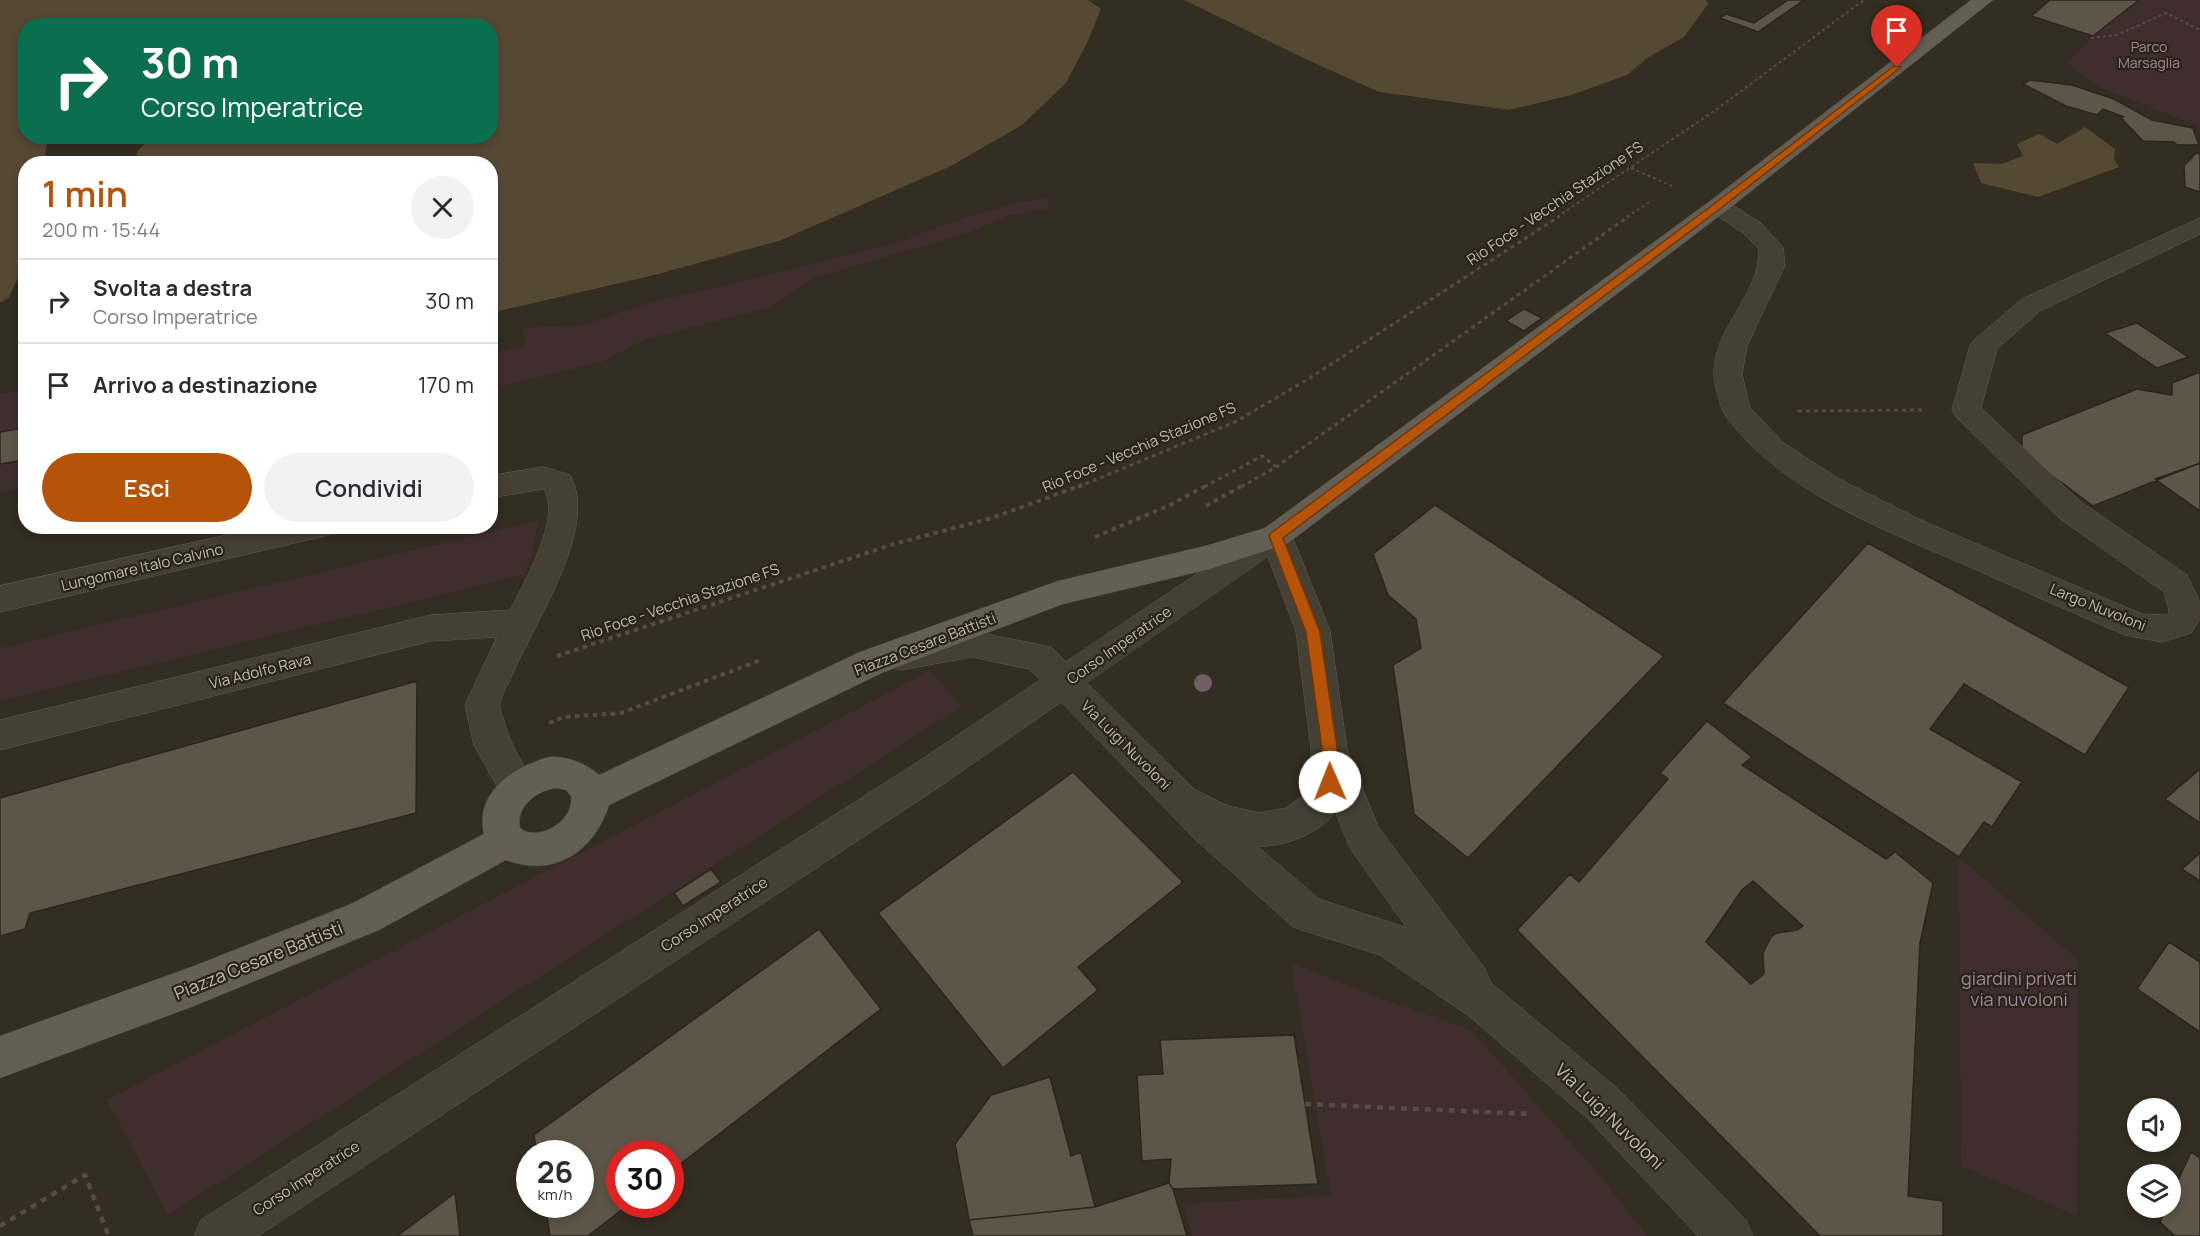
<!DOCTYPE html>
<html lang="it">
<meta charset="utf-8">
<style>
:root{--surface:#fff;--page:#f2f2f3;--text:#2b2b33;--muted:#7c7c81;--line:#e1e1e2;--accent:#b45309}
body{margin:0;font-family:Manrope,sans-serif;background:var(--page);color:var(--text);height:100vh;display:flex;flex-direction:column;font-size:22px;white-space:nowrap}
*{box-sizing:border-box;margin:0}
p{font-size:20px;color:var(--muted)}
.icon{flex:none;width:33px;height:33px;fill:none;stroke:currentColor;stroke-width:2;stroke-linecap:round;stroke-linejoin:round}
.map{position:relative;flex:1;overflow:hidden}
.side{position:absolute;left:18px;top:156px;width:480px;height:378px;display:flex;flex-direction:column;background:var(--surface);border-radius:24px;box-shadow:0 3px 9px #0003}
.side>*{flex:none}
.guide{position:absolute;left:18px;top:18px;width:480px;height:126px;border-radius:24px;box-shadow:0 3px 9px #0003;background:#0b6e4f;color:#fff;overflow:hidden}
.buttons{position:absolute;left:2127px;top:1098px;display:grid;gap:12px}
.buttons a{display:grid;place-items:center;width:54px;height:54px;border-radius:50%;background:var(--surface);box-shadow:0 3px 9px #0003;font-size:30px}
.speed{position:absolute;left:516px;top:1140px;display:flex;gap:12px;font-size:30px;font-weight:700;text-align:center}
.speed>*{display:grid;place-content:center;width:78px;height:78px;border-radius:50%;background:var(--surface);box-shadow:0 3px 9px #0003;line-height:1}
.speed small{font-size:15px;font-weight:400}
.speed .limit{border:9px solid #d22;background:#fff;color:#111}
.pin{position:absolute;display:grid;place-items:center;width:51px;height:51px;color:#fff;margin:-62px -26px;border-radius:50% 50% 50% 0;rotate:-45deg;box-shadow:0 0 6px #0007}
.pin .icon{rotate:45deg}
.me{position:absolute;width:66px;margin:-33px;rotate:359deg;stroke-linejoin:round;filter:drop-shadow(0 0 4px #0008)}
.turn{display:flex;align-items:center;gap:21px;height:126px;padding:0 24px;font-size:27px}
.turn .icon{width:78px;height:78px;stroke-width:2.5}
.turn b{display:block;font-size:42px;line-height:51px}
.round{display:grid;place-items:center;flex:none;width:63px;height:63px;border-radius:32px;background:var(--page)}
.summary{display:flex;align-items:center;justify-content:space-between;height:102px;padding:0 24px}
h1{font-size:36px;font-weight:600;line-height:45px;color:var(--accent)}
.button{display:flex;gap:12px;margin-top:auto;padding:12px 24px}
.button a{flex:1;height:69px;border-radius:36px;background:var(--accent);color:#fff;font-size:24px;font-weight:600;line-height:69px;text-align:center}
.button a+a{background:var(--page);color:var(--text)}
ul{padding:0;list-style:none}
li{display:flex;align-items:center;gap:18px;height:84px;padding:0 24px;border-top:2px solid var(--line)}
li div{flex:1}
li b{display:block;font-size:22px}
li em{font-style:normal}
.map>svg:first-child{display:block}
.green{fill:#402e2f}
.water{fill:#554933}
.pier{fill:#342d21}
.building{fill:#5d5547;stroke:#2b251c;stroke-width:1.5;fill-rule:evenodd}
.lines{fill:none;stroke-linecap:round;stroke-linejoin:round}
.street-casing{stroke:#635d52;stroke-width:1}
.primary-casing{stroke:#4e483e;stroke-width:1}
.path-far3{stroke:#594a46;stroke-width:2;stroke-dasharray:3 3;stroke-linecap:butt}
.path-far2{stroke:#594a46;stroke-width:3;stroke-dasharray:4 4;stroke-linecap:butt}
.path-far1{stroke:#594a46;stroke-width:4;stroke-dasharray:4.5 4.5;stroke-linecap:butt}
.path{stroke:#594a46;stroke-width:4.5;stroke-dasharray:6 6;stroke-linecap:butt}
.street{fill:#453f34;fill-rule:evenodd}
.primary{fill:#655e52;fill-rule:evenodd}
.tree{fill:#725e65}
.route{fill:#b45309;stroke:#753606;stroke-width:1.5}
.labels{text-anchor:middle;dominant-baseline:central;stroke-width:4.5;stroke-linejoin:round;paint-order:stroke}
.far-park-label{font-size:14px;fill:#a5869d;stroke:#29231a}
.street-label{font-size:15px;fill:#c2bbae;stroke:#29231a}
.near-street-label{font-size:18px;fill:#c2bbae;stroke:#29231a}
.near-park-label{font-size:18px;fill:#a5869d;stroke:#29231a}
</style>
<div class="map">
<svg width="2200" height="1236" viewBox="0 0 2200 1236">
<rect width="100%" height="100%" fill="#342d21"/>
<path class="green" d="M2139,0H2200V127L2100,87L2067,63L2091,38Z
M1046,198L1050,208L1007,216L971,232L814,278L768,308L646,339L601,362L491,389V353L526,346L522,328L582,325L653,302L798,268L887,245L976,214L1022,202Z
M25,389V487L0,493V394Z
M538,521L531,558L523,575L0,701V648Z
M930,671L962,706L168,1215L107,1100Z
M1959,857L2078,960L2077,1216L1961,1166Z
M1291,963L1393,1003L1471,1030L1602,1178L1647,1236H1192L1182,1204L1331,1195Z"/>
<path class="water" d="M0,0H1088L1101,9L1088,41L1066,83L1022,125L951,166L779,241L655,275L491,313L490,164L134,163L138,151L150,137L490,136V26H26V136L55,137L47,143L45,155L63,163L26,164L25,263L9,297L0,303Z
M1184,0H1706L1708,4L1684,37L1647,58L1627,75L1572,95L1509,110L1379,92L1355,83Z
M2085,127L2115,149L2114,159L2119,167L2038,197L1981,183L1973,163L2001,164L2023,156L2017,144L2039,134L2057,144Z"/>
<path class="pier" d="M1301,57L1379,92L1509,110L1572,95L1635,73L1628,78L1573,98L1508,113L1378,95L1297,58Z
M779,241L784,242L656,278L490,316L491,313L655,275Z"/>
<path class="building" d="M1788,0H1804L1758,32L1720,18L1726,14L1754,23Z
M2050,0H2139L2093,36L2031,16Z
M2030,80L2072,85L2114,99L2152,120L2193,128L2199,145H2177L2174,142L2143,141L2120,117H2124L2103,109L2097,115L2066,106L2023,84Z
M2196,153L2200,154V192L2185,187L2184,166Z
M1524,309L1542,318L1524,331L1506,321Z
M2137,323L2188,357L2157,368L2105,333Z
M2197,373H2200V463L2093,506L2022,453V435L2137,389L2172,395V383Z
M26,421V460L0,464V432L17,429L20,422Z
M2200,463V511L2155,479Z
M1435,505L1664,656L1468,858L1414,814L1393,665L1421,648L1416,619L1388,595L1373,554Z
M1868,543L2129,687L2085,755L1964,684L1930,729L2022,782L1992,827L1984,822L1959,857L1723,703Z
M417,681L416,813L30,913L25,929L0,936V798Z
M1707,721L1752,757L1742,765L1886,859L1895,852L1933,883L1920,943L1908,1196L1943,1201V1236H1820L1517,930L1570,874L1579,882L1668,779L1660,773ZM1753,881L1803,926L1797,930L1777,933L1771,937L1763,953L1764,974L1751,984L1706,942L1742,890Z
M2200,769V823L2165,799Z
M1073,772L1183,882L1078,967L1098,990L1003,1068L878,913Z
M2200,853V881L2182,869Z
M711,869L721,882L683,906L674,893Z
M819,929L881,1009L670,1172V1154H620V1204H629L588,1236H550L545,1204H580V1154H537L534,1135Z
M2169,942L2200,962V1032L2137,989Z
M1294,1035L1318,1184L1173,1189L1169,1183L1171,1159L1142,1161L1137,1075L1163,1074L1160,1040Z
M1050,1077L1071,1156L1081,1152L1095,1207L969,1220L955,1144L991,1095Z
M2191,1152L2200,1158V1236H2175L2160,1222L2166,1208H2170V1198Z
M1169,1183L1173,1189L1187,1236H973L969,1220L1095,1207Z
M455,1193L460,1236H397Z"/>
<g class="lines">
<defs>
<path id="street" d="M1718,199L1726,201L1761,223L1783,247L1785,265L1747,346L1742,374L1750,408L1785,444L1839,479L1925,522L2142,614L2168,615L2169,609L2164,592L2059,518L1956,417L1952,410L1970,346L1974,340L2022,299L2200,218V234L2040,311L1997,349L1981,408L2081,502L2187,575L2200,602V619L2191,633L2162,642L2125,635C2071,612 2017,588 1963,564C1880,528 1784,492 1727,418C1720,408 1715,387 1714,375C1712,329 1761,294 1759,249L1743,233L1710,211L1706,206L1710,201Z
M544,467L570,475C600,527 533,625 512,675C509,683 501,695 500,704C499,708 502,714 503,718C510,746 523,762 535,788L530,799L517,804L504,799L474,745L465,705L497,637L431,641L0,750V720L431,615L510,610C524,584 549,537 549,508C549,502 546,495 545,489H543L490,498V476Z
M1276,525L1287,528L1292,536L1330,631L1347,749L1378,827L1485,969L1491,983L1618,1089L1746,1220L1753,1236H1698L1588,1119L1469,1016L1380,955L1293,927L1197,841L1061,702L939,787L258,1236H194L201,1220L913,765L1040,680L1029,669L972,657L901,670L889,667L884,657L889,647L972,631L1051,647L1066,662L1265,528ZM1268,557L1296,631L1311,748L1312,782L1307,793L1286,808L1260,813L1228,806L1195,790L1087,683ZM1335,811L1350,848L1407,928L1319,899L1257,846C1280,848 1324,833 1335,811Z
M267,526H335L331,534L320,537L0,612V586Z"/>
<path id="primary" d="M1971,0H1993L1726,211L1287,544L1210,569L1063,604L884,672L609,805C594,852 554,878 506,860L379,930L194,1006L0,1078V1036L194,966L351,904L484,834C475,799 505,772 535,762C541,759 550,756 557,757C572,758 588,765 599,775L860,652L1058,581L1209,545L1265,528L1710,201ZM556,788L566,790L571,796C575,820 539,843 520,828C516,806 536,791 556,788Z"/>
</defs>
<use href="#street" class="street-casing"/>
<use href="#primary" class="primary-casing"/>
<path class="path-far3" d="M2091,38L2117,35L2166,13L2200,30
M1631,168L1674,187
M1557,217L1717,109L1864,0
M1627,217L1649,202"/>
<path class="path-far2" d="M1798,411L1923,410
M1078,487L1235,422L1305,381L1560,216
M1204,487L1262,456L1275,466
M1241,487L1276,467L1629,216"/>
<path class="path-far1" d="M1206,506L1243,485
M1095,537L1170,505L1207,485
M557,656L894,544L992,518L1082,485
M549,723L564,717L621,713L761,660"/>
<path class="path" d="M1305,1104L1532,1114
M0,1226L85,1175L107,1232L101,1236"/>
<use href="#street" class="street"/>
<use href="#primary" class="primary"/>
</g>
<circle class="tree" cx="1203" cy="683" r="9"/>
<path class="route" d="M1894,66L1901,67L1721,208L1283,538L1320,632L1337,748V782L1335,786L1330,788L1324,786L1322,782V748L1306,632L1269,536L1271,533L1714,204Z"/>
<g class="labels">
<g class="far-park-label">
<text x="2149" y="46">Parco<tspan x="2149" dy="16">Marsaglia</tspan></text>
</g>
<g class="street-label">
<text transform="translate(1555 203) rotate(-34)">Rio Foce - Vecchia Stazione FS</text>
<text transform="translate(1139 447) rotate(-23)">Rio Foce - Vecchia Stazione FS</text>
<text transform="translate(142 567) rotate(-13)">Lungomare Italo Calvino</text>
<text transform="translate(680 602) rotate(-19)">Rio Foce - Vecchia Stazione FS</text>
<text transform="translate(2098 607) rotate(22)">Largo Nuvoloni</text>
<text transform="translate(925 644) rotate(-21)">Piazza Cesare Battisti</text>
<text transform="translate(1119 645) rotate(-35)">Corso Imperatrice</text>
<text transform="translate(260 671) rotate(-14)">Via Adolfo Rava</text>
<text transform="translate(1126 745) rotate(45)">Via Luigi Nuvoloni</text>
<text transform="translate(714 914) rotate(-33)">Corso Imperatrice</text>
<text transform="translate(306 1178) rotate(-33)">Corso Imperatrice</text>
</g>
<g class="near-street-label">
<text transform="translate(258 960) rotate(-22)">Piazza Cesare Battisti</text>
<text transform="translate(1610 1116) rotate(44)">Via Luigi Nuvoloni</text>
</g>
<g class="near-park-label">
<text x="2019" y="978">giardini privati<tspan x="2019" dy="21">via nuvoloni</tspan></text>
</g>
</g>
</svg>
<div class="buttons">
<a><svg class="icon" aria-label="sound" viewBox="0 0 24 24"><path d="M4 9h4l5-4v14l-5-4H4zM17 9q2 3 0 6"/></svg></a>
<a><svg class="icon" aria-label="layers" viewBox="0 0 24 24"><path d="M12 4l9 5-9 5-9-5zM3 14l9 5 9-5"/></svg></a>
</div>
<div class="speed"><div>26<small>km/h</small></div><div class="limit">30</div></div>
<div class="pin" style="left:1897px;top:67px;background:#d93025"><svg class="icon" aria-label="arrive" viewBox="0 0 24 24"><path d="M6 21V4h12l-3 4 3 4H6"/></svg></div>
<svg class="me" style="left:1330px;top:782px" viewBox="-20 -20 40 40"><circle r="19" fill="#fff"/><path d="M0-13L10 11 0 6-10 11z" fill="#b45309"/></svg>
<div class="guide">
<div class="turn"><svg class="icon" aria-label="right" viewBox="0 0 24 24"><path d="M7 20v-9h11M14 6l5 5-5 5"/></svg><div><b>30 m</b>Corso Imperatrice</div></div>
</div>
<section class="side">
<div class="summary"><div><h1>1 min</h1><p>200 m · 15:44</p></div><a class="round"><svg class="icon" aria-label="close" viewBox="0 0 24 24"><path d="M6 6l12 12M18 6L6 18"/></svg></a></div>
<ul>
<li><svg class="icon" aria-label="right" viewBox="0 0 24 24"><path d="M7 20v-9h11M14 6l5 5-5 5"/></svg><div><b>Svolta a destra</b><p>Corso Imperatrice</p></div><em>30 m</em></li>
<li><svg class="icon" aria-label="arrive" viewBox="0 0 24 24"><path d="M6 21V4h12l-3 4 3 4H6"/></svg><div><b>Arrivo a destinazione</b></div><em>170 m</em></li>
</ul>
<div class="button"><a>Esci</a><a>Condividi</a></div>
</section>
</div>
